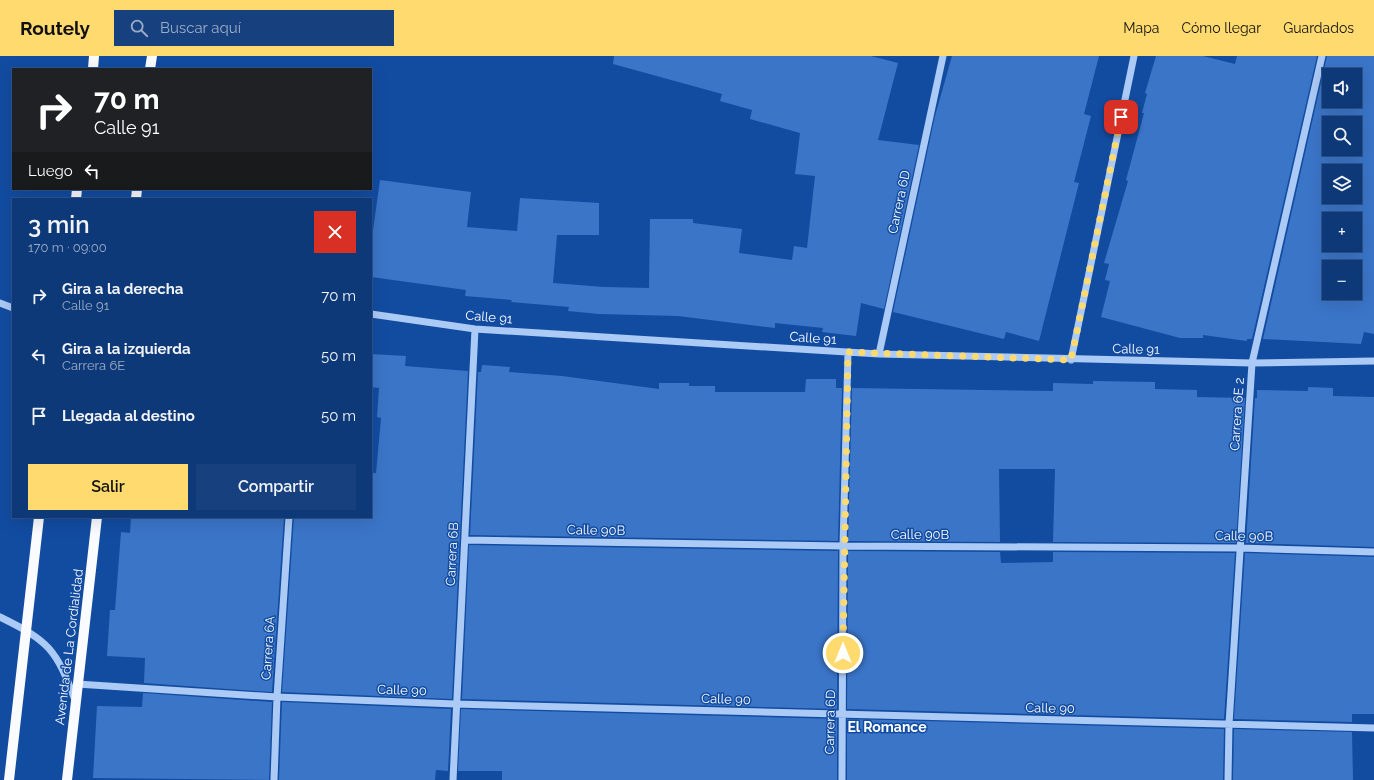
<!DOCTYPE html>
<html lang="es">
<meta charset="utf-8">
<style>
:root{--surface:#0e3979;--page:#17407e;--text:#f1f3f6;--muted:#9bacc6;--line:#2e538a;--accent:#ffda6f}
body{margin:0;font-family:Raleway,sans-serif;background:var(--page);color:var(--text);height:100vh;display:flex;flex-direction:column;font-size:15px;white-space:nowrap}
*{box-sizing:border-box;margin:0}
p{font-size:13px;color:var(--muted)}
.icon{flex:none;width:22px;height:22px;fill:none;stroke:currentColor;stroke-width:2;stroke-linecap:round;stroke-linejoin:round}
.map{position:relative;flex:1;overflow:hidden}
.details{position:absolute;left:12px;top:142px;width:360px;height:320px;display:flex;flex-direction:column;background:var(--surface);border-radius:0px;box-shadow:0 4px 16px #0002,0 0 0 1px var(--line)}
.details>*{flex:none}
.banner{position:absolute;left:12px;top:12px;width:360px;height:122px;border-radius:0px;box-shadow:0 4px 16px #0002,0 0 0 1px var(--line);background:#202124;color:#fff;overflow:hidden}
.tools{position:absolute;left:1322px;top:12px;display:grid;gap:8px}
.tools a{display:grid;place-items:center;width:40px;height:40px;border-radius:0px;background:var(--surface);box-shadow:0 4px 16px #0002,0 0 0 1px var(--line);font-size:20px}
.pin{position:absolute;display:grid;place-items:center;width:34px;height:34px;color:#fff;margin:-17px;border-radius:8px;box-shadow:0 2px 6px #0006}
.me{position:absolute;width:44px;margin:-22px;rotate:0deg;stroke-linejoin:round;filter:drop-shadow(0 0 3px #0008)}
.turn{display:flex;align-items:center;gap:14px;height:84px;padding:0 16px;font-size:18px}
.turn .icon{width:52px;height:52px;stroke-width:2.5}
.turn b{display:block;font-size:28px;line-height:34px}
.then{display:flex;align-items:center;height:38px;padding:0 16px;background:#0003;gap:8px;font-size:15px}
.round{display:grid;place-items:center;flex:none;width:42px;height:42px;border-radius:0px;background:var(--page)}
.head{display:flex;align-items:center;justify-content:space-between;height:68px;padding:0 16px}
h1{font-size:24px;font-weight:600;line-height:30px}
.action{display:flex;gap:8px;margin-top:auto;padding:8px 16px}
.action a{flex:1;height:46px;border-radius:0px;background:var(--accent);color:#111;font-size:16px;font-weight:600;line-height:46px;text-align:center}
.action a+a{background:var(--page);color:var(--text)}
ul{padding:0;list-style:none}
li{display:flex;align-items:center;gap:12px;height:60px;padding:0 16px}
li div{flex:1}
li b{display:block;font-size:15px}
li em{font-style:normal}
header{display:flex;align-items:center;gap:24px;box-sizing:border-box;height:56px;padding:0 20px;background:var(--accent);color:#111}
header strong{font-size:19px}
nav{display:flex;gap:22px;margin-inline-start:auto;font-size:14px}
.search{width:280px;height:36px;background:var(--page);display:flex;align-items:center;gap:10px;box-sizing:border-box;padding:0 14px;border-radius:0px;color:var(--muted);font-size:15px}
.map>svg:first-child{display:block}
.building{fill:#3b75c8;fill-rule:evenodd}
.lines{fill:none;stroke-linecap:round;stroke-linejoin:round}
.minor{stroke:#abcaf5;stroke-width:7}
.major{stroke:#f9fbff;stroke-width:10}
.route{stroke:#ffda6f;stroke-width:7;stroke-dasharray:0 12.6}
.labels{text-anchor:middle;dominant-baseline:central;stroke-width:3;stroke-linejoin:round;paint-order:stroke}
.street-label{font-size:13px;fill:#fff;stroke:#124ca1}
.neighbourhood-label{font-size:14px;font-weight:bold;fill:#fff;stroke:#124ca1}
</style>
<header>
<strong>Routely</strong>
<div class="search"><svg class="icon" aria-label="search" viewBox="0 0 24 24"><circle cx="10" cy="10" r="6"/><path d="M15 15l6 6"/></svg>Buscar aquí</div>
<nav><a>Mapa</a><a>Cómo llegar</a><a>Guardados</a></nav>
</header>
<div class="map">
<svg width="1374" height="724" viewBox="0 0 1374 724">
<rect width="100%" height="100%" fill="#124ca1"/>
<path class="building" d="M614,0H871L898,7L878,84L919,89L884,253L861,247L856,280L822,276L823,272L775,267V272L678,260L599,258L568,255L569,251L511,246L512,244L465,240L466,234L371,221V189L380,124L471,136L467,171L517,175L520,142L599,147V179H557L553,227L604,231L649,232L650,163H693V167L742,173L739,197L792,204L794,190L807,192L815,120L795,118L800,77L750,63L752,54L720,45L722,38L613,8Z
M952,0H1099L1084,58L1091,60L1074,126L1079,127L1039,285L1006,276L1004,283L893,256L935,60Z
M1156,0H1203L1235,8L1237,0H1317L1252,283H1247V285L1203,279V282H1180L1101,261L1110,225L1105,224L1109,208L1104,207L1128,125L1126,124L1144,57H1142L1147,38L1145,37Z
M1327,0H1374V278L1364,276L1361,288L1263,283ZM1329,19H1355V45H1329ZM1329,67H1355V93H1329ZM1329,115H1355V141H1329ZM1329,163H1355V189H1329ZM1329,211H1355V237H1329Z
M371,298L406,300L405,310L468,315L452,643L282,636L294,461H371V417H376L381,362L377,361L379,332L371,331Z
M482,309L510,311L509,316L562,320L659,333V327H689V330H715V336H805L806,323H836V332H842L838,485L470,479L478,316H481Z
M1093,325L1155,326V333L1197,334V341L1245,342L1236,487L1053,486L1055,413H999L1000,486L848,485L852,332L1053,335V327L1093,328Z
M1308,331L1333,332V340L1374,341V491L1246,487L1255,342H1257V334L1308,335Z
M131,461H284L272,636L144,627L145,602L107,600L110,554H115L121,476L130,477Z
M469,489L838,495L837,653L462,643Z
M848,495L1000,496L1001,507L1053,506V496L1235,497L1224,663L847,653Z
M1245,497L1374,501V658H1352V666L1234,663Z
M143,637L272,646L269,724L93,722L97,650L142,651Z
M282,646L451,653L448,715L436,714L435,724H279Z
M461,653L837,663V724H502V715H458Z
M847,663L1224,673L1223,724H847Z
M1234,673L1352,676L1353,724H1233Z"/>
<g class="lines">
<path class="minor" d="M0,247L13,252
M371,258L475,273L879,298L1252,307L1374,305
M879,298L943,0
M1071,304L1134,0
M465,484L843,490L1240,492L1374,496
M0,561C49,585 56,593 75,644
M77,628L277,641L455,648L1374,672
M274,724L277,641L289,461
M453,724L475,273
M842,724L843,490L848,296
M1228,724L1229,668L1252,307L1322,0"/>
<path class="major" d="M93,13L94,0
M150,13L152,0
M76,143L77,133
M136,143L137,133
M9,724L39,461
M67,724L97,461"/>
</g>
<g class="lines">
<path class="route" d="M843,597L848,296L1071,304L1121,61"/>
</g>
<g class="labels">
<g class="street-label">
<text transform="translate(899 146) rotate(-78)">Carrera 6D</text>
<text transform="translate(489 261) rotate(5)">Calle 91</text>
<text transform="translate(813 282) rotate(4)">Calle 91</text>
<text transform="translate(1136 293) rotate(1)">Calle 91</text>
<text transform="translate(1237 358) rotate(-86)">Carrera 6E 2</text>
<text transform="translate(596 474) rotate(1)">Calle 90B</text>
<text x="920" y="478">Calle 90B</text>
<text transform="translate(1244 480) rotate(1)">Calle 90B</text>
<text transform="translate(452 498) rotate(-87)">Carrera 6B</text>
<text transform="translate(69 591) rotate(-83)">Avenida de La Cordialidad</text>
<text transform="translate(268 592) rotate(-86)">Carrera 6A</text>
<text transform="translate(402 634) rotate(2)">Calle 90</text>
<text transform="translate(726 643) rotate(2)">Calle 90</text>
<text transform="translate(1050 652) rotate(1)">Calle 90</text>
<text transform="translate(830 666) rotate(-89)">Carrera 6D</text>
</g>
<g class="neighbourhood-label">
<text x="887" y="671">El Romance</text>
</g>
</g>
</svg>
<div class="tools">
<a><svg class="icon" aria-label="sound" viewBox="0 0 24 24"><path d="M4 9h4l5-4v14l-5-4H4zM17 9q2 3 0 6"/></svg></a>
<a><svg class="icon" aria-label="search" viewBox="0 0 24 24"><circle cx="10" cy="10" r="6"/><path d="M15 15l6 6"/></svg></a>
<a><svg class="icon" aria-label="layers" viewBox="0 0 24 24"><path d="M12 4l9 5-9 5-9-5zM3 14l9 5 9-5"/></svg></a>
<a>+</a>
<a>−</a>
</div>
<div class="pin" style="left:1121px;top:61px;background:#d93025"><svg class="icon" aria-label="arrive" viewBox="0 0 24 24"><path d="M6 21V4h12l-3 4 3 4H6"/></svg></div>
<svg class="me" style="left:843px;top:597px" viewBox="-20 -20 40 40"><circle r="17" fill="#ffda6f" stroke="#fff" stroke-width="3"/><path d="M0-11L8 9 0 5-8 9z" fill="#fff"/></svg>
<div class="banner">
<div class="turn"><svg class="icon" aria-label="right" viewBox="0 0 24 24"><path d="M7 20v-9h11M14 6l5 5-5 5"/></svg><div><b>70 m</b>Calle 91</div></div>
<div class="then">Luego<svg class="icon" aria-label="left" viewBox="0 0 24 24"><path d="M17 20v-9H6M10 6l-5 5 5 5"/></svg></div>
</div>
<section class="details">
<div class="head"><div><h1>3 min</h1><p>170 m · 09:00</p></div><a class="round" style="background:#d93025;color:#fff"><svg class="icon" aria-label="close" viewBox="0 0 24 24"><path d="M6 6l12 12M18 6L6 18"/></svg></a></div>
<ul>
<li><svg class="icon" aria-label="right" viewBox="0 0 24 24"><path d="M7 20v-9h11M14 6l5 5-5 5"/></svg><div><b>Gira a la derecha</b><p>Calle 91</p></div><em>70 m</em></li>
<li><svg class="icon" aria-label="left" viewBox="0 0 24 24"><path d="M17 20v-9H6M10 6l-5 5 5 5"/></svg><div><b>Gira a la izquierda</b><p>Carrera 6E</p></div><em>50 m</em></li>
<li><svg class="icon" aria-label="arrive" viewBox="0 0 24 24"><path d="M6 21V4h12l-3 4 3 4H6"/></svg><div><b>Llegada al destino</b></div><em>50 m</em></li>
</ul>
<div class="action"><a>Salir</a><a>Compartir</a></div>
</section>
</div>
